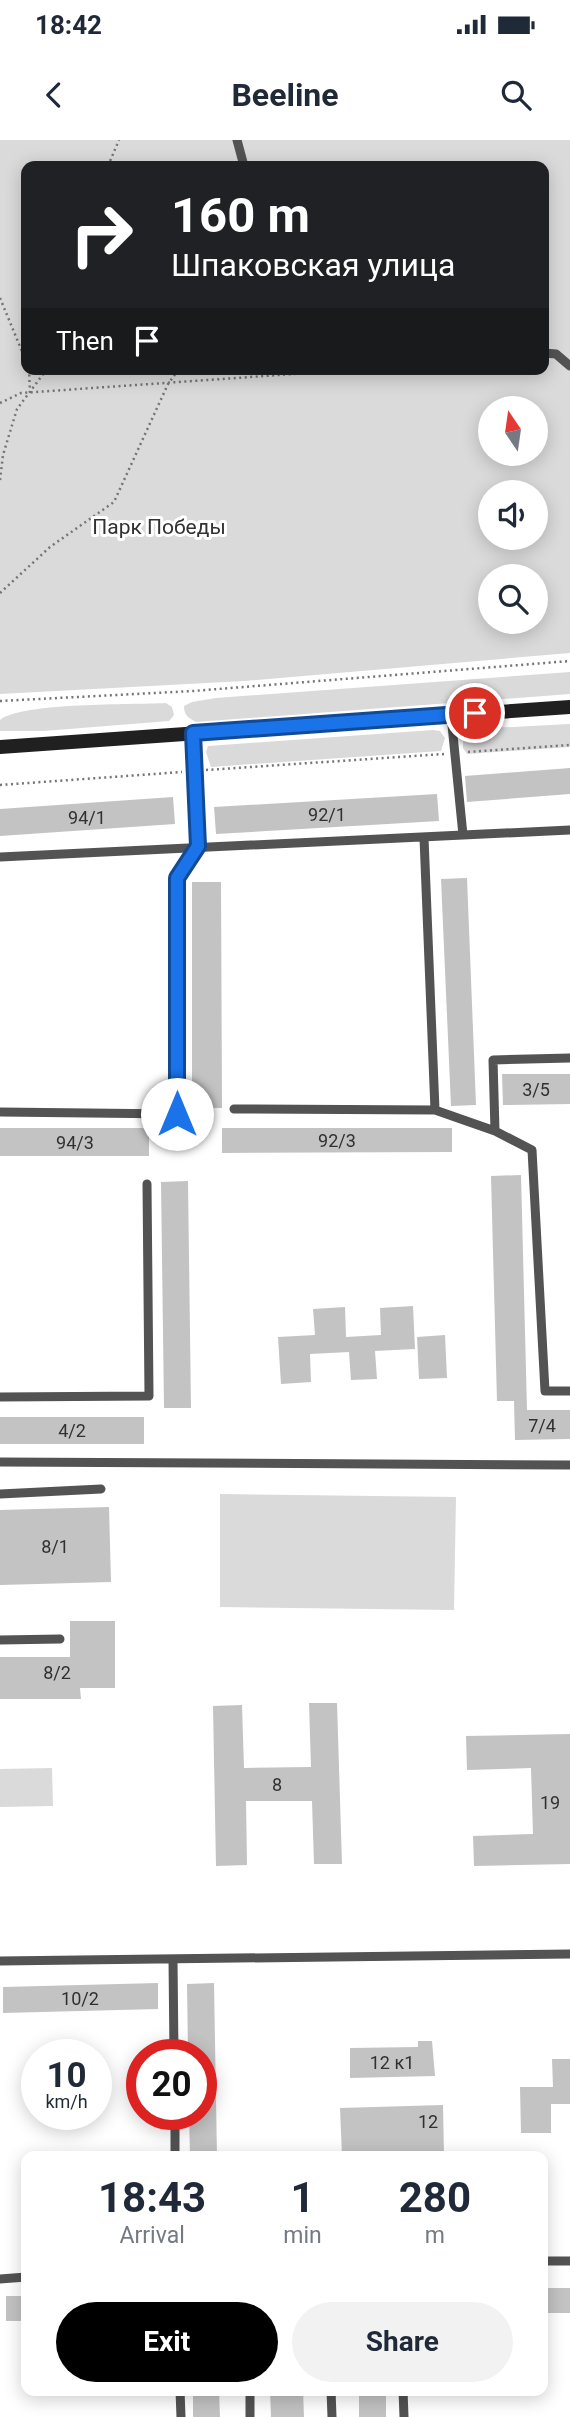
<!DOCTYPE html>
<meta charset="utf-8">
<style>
:root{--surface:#fff;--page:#f2f2f3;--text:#1f2937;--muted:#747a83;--accent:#000}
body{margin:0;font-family:Roboto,sans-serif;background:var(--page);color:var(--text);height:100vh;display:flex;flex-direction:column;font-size:26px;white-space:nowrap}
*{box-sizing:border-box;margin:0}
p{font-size:23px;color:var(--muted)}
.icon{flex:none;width:38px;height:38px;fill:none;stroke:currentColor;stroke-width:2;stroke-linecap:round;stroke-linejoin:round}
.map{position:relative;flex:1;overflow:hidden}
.panel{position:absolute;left:21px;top:2011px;width:527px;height:245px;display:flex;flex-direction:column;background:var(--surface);border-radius:14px;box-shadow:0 4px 18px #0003}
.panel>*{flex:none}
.banner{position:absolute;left:21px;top:21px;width:528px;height:214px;border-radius:14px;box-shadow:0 4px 18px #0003;background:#202124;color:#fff;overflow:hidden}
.needle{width:46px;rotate:347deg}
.tools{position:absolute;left:478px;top:256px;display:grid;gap:14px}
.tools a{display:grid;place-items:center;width:70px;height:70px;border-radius:50%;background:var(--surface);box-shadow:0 4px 18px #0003;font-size:35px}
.speed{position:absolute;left:21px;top:1899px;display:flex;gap:14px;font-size:35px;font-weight:700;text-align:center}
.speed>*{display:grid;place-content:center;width:91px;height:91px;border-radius:50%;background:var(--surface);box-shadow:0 4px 18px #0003;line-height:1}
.speed small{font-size:18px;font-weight:400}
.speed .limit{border:10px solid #d22;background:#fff;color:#111}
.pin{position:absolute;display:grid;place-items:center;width:60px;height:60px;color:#fff;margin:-30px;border:4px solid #fff;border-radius:50%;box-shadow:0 2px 7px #0007}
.me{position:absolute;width:77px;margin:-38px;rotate:0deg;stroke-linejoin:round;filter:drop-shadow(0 0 5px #0008)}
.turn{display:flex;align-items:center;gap:24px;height:147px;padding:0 35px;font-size:32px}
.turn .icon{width:91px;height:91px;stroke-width:2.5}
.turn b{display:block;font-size:49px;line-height:60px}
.then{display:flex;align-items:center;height:66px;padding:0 35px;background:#0003;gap:14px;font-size:26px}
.eta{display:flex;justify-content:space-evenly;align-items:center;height:119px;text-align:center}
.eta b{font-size:42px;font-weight:700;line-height:49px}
.button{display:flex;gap:14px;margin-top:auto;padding:14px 35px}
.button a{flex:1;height:80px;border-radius:42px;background:var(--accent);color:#fff;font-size:28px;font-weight:700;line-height:80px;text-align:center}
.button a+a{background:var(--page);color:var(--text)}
.status{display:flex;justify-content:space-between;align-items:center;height:49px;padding:0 35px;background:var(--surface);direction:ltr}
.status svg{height:19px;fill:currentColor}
header{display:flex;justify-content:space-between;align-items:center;height:91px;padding:0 35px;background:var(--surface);font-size:32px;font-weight:700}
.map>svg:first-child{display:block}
.green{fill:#dadada;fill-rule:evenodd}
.building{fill:#c3c3c3}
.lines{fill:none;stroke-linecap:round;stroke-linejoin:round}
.path{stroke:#757575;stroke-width:2.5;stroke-dasharray:2 3.5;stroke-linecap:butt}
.service{stroke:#535353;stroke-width:9}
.secondary{stroke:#202020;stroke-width:14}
.route-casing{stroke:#114b97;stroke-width:18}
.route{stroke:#1a73e8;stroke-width:12}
.labels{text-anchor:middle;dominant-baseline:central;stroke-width:6;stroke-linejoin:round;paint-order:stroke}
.number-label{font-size:18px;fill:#313131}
.park-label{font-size:21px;fill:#313131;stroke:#fff}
</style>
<div class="status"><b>18:42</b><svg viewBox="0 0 49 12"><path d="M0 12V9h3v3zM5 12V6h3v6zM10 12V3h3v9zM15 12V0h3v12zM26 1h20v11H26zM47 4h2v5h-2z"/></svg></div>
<header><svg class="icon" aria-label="back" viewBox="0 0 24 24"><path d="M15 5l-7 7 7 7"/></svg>Beeline<svg class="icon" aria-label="search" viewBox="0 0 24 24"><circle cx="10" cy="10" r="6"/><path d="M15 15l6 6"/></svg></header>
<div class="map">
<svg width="570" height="2277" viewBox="0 0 570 2277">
<rect width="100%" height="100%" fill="#fff"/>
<path class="green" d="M0,0H570V513L244,541L0,554ZM26,26H544V229H26ZM490,268H536V313H490ZM490,352H536V397H490ZM490,436H536V481H490Z
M570,532V554L196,582C188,578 184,575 184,566L192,562L216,558Z
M166,563L172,567L174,575L169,581L44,591H0V580C22,562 132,565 166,563Z
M570,584V607L467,614L463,608V593L472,589Z
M433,590L440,591L445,598L441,611L211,627L206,612L208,606Z
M220,1354L456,1357L454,1470L220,1467Z
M52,1628L53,1666L0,1667V1629Z"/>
<path class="building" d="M570,628V654L467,662L465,636Z
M437,654L439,681L216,694L214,667Z
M173,657L175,684L0,696V669Z
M467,738L476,965L451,966L441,739Z
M192,742H221L222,968H192Z
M502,934H570V964L503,965Z
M0,988H149V1016H0Z
M222,988H452V1012L222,1013Z
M521,1035L527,1270H570V1299L515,1300L514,1261H497L491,1036Z
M188,1041L191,1268H164L161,1042Z
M413,1166L415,1209L375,1211L377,1239L351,1240L349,1212L310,1214L311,1242L281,1244L278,1197L315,1195L313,1169L345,1167L346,1197L381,1195L380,1168Z
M445,1195L447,1238L419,1239L417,1197Z
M0,1277H144V1304H0Z
M109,1367L111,1442L0,1445V1370Z
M70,1481H115V1548H80L81,1559H0V1517H70Z
M309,1563H337L342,1724H314L312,1661H246L247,1725L216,1726L213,1566L242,1565L244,1628L311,1627Z
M570,1594V1724L474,1726L473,1696L533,1694L531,1628L467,1630L466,1596Z
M158,1843V1869L3,1873V1847Z
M214,1843L217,2016H190L189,1974H201V1914H188L187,1844Z
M418,1901H432L435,1936L350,1938V1908L418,1907Z
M552,1919H570V1964H551V1993H521L520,1947H553Z
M443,1965L444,2016H412V2012L342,2016L340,1968Z
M542,2148H570V2173H542Z
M6,2156H26V2181H6Z
M193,2250H219L220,2277H193Z
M270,2250H303L304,2277H271Z
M359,2250H386V2277H359Z"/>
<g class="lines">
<path class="path" d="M108,26L119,0
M0,158L26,221
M29,229L30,252
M0,263L21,253L365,229
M0,340L3,315L17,269L47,229
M0,453L50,407L114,362L168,244L179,229
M0,561L193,551L570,521
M468,612L570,605
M206,630L444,614
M0,645L182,632"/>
<path class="service" d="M237,0L244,26
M544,213L556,214L570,226
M451,575L463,695L570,690
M0,717L463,695
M234,969L435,970L424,698
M435,970L495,991L532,1010L545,1251H570
M0,972L177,974L178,738L198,706L193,593
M495,991L493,920L570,918
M0,1257L149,1256L147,1044
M0,1322L570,1325
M0,1354L101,1349
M0,1500L60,1499
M173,1819L174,1914
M0,1821L570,1814
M175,1974V2016
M542,2121H570
M0,2139L26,2137
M180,2250L181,2277
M250,2250V2277
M331,2250L332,2277
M403,2250L404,2277"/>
<path class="secondary" d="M0,607L570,567"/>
</g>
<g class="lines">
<defs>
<path id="route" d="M177,974V738L198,706L193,593L475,573"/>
</defs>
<use href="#route" class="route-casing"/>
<use href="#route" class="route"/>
</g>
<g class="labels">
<g class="number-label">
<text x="327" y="674">92/1</text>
<text x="87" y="677">94/1</text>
<text x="536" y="949">3/5</text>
<text x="337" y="1000">92/3</text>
<text x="75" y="1002">94/3</text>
<text x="542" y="1285">7/4</text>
<text x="72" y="1290">4/2</text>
<text x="55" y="1406">8/1</text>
<text x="57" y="1532">8/2</text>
<text x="277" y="1644">8</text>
<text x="550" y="1662">19</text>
<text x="80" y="1858">10/2</text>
<text x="392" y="1922">12 к1</text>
<text x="428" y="1981">12</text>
</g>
<g class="park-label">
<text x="159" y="387">Парк Победы</text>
</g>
</g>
</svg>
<div class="tools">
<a><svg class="needle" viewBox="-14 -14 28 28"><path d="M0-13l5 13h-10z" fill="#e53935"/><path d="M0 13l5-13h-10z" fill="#747a83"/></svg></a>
<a><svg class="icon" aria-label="sound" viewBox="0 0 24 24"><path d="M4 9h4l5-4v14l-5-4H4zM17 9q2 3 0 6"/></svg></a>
<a><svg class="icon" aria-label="search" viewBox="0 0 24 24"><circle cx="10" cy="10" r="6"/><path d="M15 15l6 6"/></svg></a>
</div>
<div class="speed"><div>10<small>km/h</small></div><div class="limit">20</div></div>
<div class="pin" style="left:475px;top:573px;background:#d93025"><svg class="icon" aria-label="arrive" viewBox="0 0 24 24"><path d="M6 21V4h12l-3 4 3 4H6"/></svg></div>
<svg class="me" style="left:177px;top:974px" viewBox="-20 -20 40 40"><circle r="19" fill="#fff"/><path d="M0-13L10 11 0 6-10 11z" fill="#1a73e8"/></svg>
<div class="banner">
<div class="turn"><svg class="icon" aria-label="right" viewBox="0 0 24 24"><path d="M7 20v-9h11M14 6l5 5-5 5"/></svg><div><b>160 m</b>Шпаковская улица</div></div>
<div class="then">Then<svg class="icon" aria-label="arrive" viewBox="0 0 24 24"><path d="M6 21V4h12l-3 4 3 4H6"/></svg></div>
</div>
<section class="panel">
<div class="eta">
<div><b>18:43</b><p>Arrival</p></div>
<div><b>1</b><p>min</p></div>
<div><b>280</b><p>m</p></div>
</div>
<div class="button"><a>Exit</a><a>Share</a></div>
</section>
</div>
